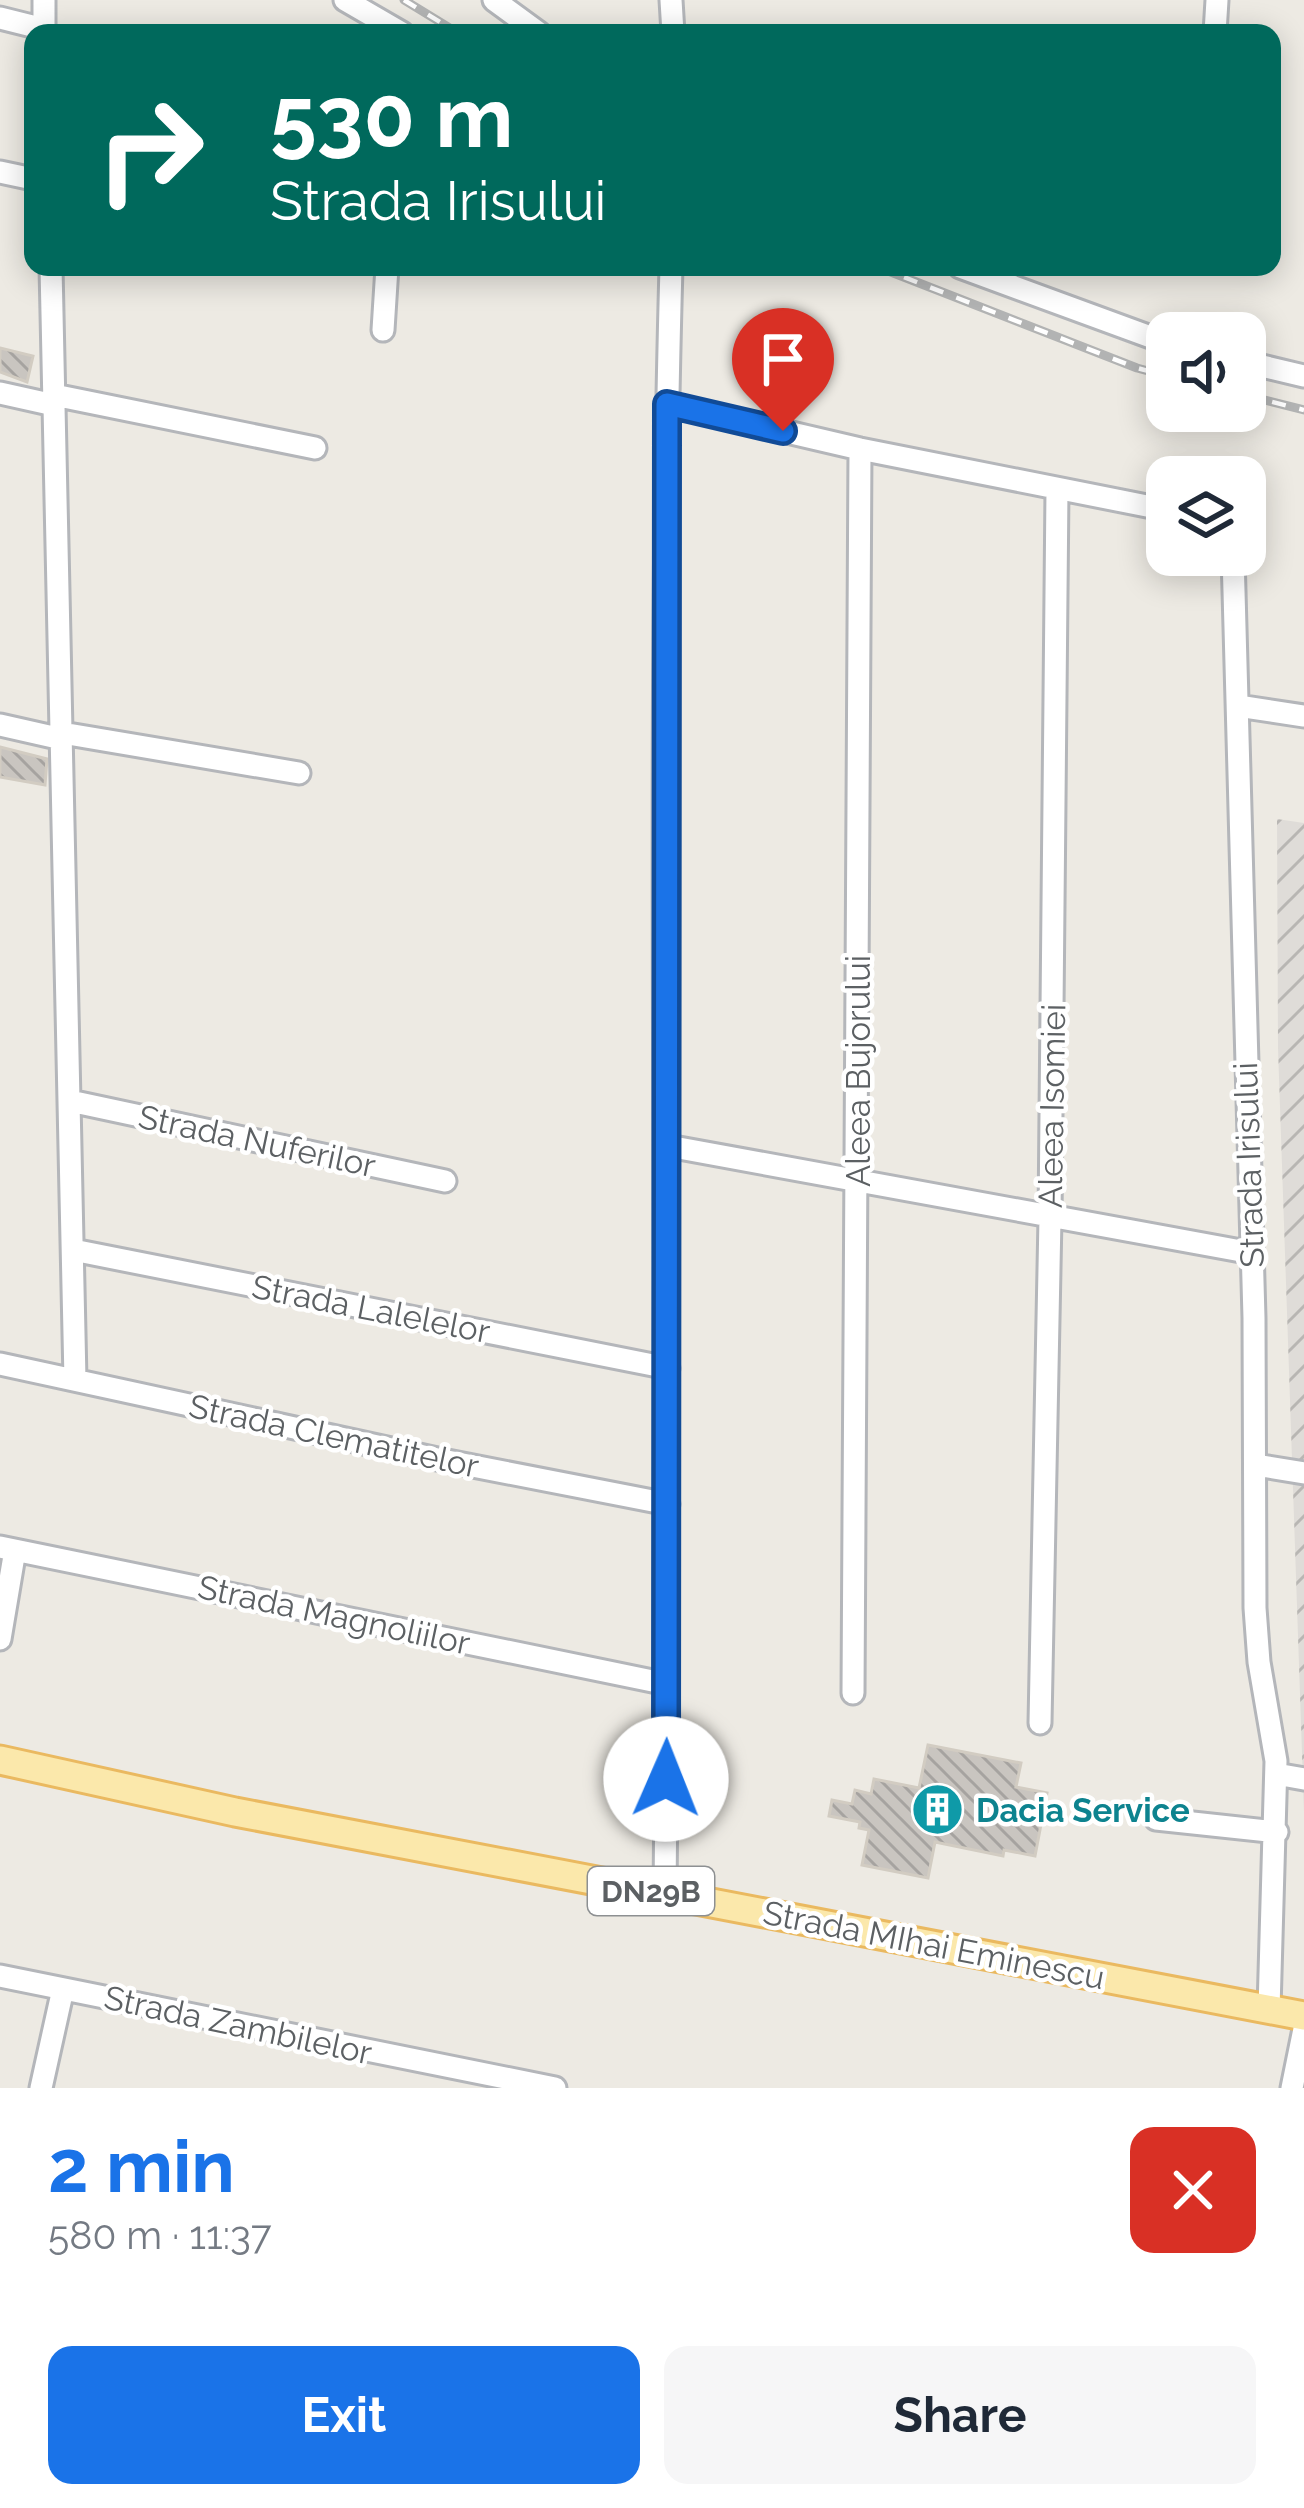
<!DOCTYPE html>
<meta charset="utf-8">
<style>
:root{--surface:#fff;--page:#f6f6f7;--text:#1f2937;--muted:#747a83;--accent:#1a73e8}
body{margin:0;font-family:Raleway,sans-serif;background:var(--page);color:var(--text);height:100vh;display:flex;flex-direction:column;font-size:45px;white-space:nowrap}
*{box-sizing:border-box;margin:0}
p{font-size:39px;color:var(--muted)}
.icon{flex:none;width:66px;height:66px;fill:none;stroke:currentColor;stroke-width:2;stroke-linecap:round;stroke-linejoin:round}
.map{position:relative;height:2088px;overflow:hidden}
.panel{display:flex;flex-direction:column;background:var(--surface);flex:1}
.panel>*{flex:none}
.top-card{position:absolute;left:24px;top:24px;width:1257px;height:252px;border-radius:24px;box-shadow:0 6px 30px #0003;background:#00695c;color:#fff;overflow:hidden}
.fabs{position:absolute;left:1146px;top:312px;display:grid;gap:24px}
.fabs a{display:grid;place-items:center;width:120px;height:120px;border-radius:24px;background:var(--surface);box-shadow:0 6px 30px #0003;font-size:60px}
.pin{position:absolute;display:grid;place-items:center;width:102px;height:102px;color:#fff;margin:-123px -51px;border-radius:50% 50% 50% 0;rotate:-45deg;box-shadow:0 0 12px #0007}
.pin .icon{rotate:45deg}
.me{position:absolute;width:132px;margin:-66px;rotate:1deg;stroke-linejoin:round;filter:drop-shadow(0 0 9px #0008)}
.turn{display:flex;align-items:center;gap:42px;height:252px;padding:0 48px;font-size:54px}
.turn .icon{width:156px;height:156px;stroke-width:2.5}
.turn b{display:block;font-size:84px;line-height:102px}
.round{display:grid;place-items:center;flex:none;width:126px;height:126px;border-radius:24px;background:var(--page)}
.headline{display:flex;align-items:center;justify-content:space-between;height:204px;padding:0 48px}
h1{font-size:72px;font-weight:700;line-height:90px;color:var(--accent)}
.cta{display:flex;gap:24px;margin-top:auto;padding:24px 48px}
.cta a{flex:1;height:138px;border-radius:24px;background:var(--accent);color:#fff;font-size:48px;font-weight:700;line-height:138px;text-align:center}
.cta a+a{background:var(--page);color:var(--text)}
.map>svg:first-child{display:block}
.industrial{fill:url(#industrial-furrows)}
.building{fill:url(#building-back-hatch);stroke:#d2ccc2;stroke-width:3}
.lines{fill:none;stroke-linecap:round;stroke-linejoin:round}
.minor-casing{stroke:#b4b6ba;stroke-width:27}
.major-casing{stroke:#eab960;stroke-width:33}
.minor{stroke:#fff;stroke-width:21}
.major{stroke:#fbe8ab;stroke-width:27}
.rail-casing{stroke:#b2b3b3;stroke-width:9}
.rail{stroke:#fff;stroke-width:4.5;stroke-dasharray:14;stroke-linecap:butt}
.route-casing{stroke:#114b97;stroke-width:30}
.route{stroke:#1a73e8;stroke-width:21}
.labels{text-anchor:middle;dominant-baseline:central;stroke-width:9;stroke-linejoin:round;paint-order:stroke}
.shield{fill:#fff;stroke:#8d9092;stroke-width:3}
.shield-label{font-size:30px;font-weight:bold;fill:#5c6063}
.street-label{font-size:33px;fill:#5c6063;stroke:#fff}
.culture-label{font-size:33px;font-weight:bold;fill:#0d838f;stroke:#fff;text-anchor:start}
</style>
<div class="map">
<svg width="1304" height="2088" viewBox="0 0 1304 2088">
<defs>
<pattern id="industrial-furrows" width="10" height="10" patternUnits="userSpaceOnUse" patternTransform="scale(3)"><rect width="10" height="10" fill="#dfdcd8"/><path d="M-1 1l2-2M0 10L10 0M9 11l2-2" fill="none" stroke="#b8b6b3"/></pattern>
<pattern id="building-back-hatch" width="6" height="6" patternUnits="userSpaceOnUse" patternTransform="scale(3)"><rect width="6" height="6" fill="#c9c5c0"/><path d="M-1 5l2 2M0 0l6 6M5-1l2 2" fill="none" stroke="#a6a3a0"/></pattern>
</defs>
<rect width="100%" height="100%" fill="#edeae3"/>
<path class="industrial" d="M1277,819L1304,823V1812L1278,1048Z"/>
<path class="building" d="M0,348L33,356L27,382L0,372Z
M0,747L47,759L45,785L0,777Z
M928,1745L1021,1763L1016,1787L1047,1793L1035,1856L1004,1850L1003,1856L935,1842L928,1878L862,1865L869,1830L859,1828L860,1822L829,1816L832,1800L852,1804L855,1790L871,1794L874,1779L919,1788Z"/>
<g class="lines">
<defs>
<path id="minor" d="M44,0V33
M345,0L402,33
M494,0L539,33
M671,0L673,33
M0,18L44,29
M1215,33L1217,0
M0,172L33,179
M51,267L75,1380
M960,267L1167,343
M383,330L387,267
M1245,362L1304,376
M0,393L54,405
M54,395L315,448
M667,404L860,449L1167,510
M1233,555L1254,1318L1255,1608L1259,1662L1276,1761L1269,2009
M1238,706L1304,716
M0,725L62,739
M62,733L299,773
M70,1101L445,1181
M668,1146L1252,1253
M73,1250L668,1368
M0,1364L442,1460L668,1504
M1256,1465L1304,1473
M0,1547L667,1684
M0,1639L15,1550
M853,1693L860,449
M1040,1723L1050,1218L1057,489
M1276,1774L1304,1779
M1156,1819L1277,1832
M665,1893C671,1351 656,809 671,267
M0,1976L555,2088
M41,2088L63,1989
M1292,2088L1304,2029"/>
<path id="major" d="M0,1760L235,1812L1304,2016"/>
</defs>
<use href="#minor" class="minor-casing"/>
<use href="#major" class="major-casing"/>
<use href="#minor" class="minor"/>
<use href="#major" class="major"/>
<defs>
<path id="rail" d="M404,0L458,33
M878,267L1137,368L1167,376
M1245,395L1304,410"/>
</defs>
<use href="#rail" class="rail-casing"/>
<use href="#rail" class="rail"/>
</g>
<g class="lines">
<defs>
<path id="route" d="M666,1779L667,404L783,431"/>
</defs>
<use href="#route" class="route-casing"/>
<use href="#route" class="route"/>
</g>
<defs>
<symbol id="building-disc" viewBox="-11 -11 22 22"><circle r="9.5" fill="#0f9aa8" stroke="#fff"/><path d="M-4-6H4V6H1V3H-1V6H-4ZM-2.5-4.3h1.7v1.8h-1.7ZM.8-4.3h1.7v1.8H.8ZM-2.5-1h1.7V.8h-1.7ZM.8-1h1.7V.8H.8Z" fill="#fff"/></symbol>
</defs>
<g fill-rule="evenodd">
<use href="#building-disc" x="908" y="1780" width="59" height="59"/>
</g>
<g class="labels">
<rect class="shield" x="588" y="1867" width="126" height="48" rx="9"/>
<g class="shield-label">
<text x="651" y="1891">DN29B</text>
</g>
<g class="street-label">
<text transform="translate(858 1071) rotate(-90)">Aleea Bujorului</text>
<text transform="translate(1052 1106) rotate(-89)">Aleea Isomiei</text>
<text transform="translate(257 1141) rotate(12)">Strada Nuferilor</text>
<text transform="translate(1249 1165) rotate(-92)">Strada Irisului</text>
<text transform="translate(371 1309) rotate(11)">Strada Lalelelor</text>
<text transform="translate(334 1436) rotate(12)">Strada Clematitelor</text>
<text transform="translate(334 1615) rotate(12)">Strada Magnoliilor</text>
<text transform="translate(934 1945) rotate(11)">Strada MIhai Eminescu</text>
<text transform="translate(238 2025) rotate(12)">Strada Zambilelor</text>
</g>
<g class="culture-label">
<text x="976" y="1810">Dacia Service</text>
</g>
</g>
</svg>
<div class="fabs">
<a><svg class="icon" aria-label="sound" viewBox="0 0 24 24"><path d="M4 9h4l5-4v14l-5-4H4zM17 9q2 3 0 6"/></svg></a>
<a><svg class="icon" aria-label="layers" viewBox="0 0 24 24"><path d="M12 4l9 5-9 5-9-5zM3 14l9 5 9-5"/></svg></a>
</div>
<div class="pin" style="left:783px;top:431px;background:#d93025"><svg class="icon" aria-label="arrive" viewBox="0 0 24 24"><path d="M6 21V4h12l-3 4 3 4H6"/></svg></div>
<svg class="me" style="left:666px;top:1779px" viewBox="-20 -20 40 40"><circle r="19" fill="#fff"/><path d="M0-13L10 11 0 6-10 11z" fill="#1a73e8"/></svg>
<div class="top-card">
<div class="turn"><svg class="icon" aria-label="right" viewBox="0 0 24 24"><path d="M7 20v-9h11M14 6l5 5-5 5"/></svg><div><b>530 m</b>Strada Irisului</div></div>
</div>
</div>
<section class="panel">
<div class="headline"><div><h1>2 min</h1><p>580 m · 11:37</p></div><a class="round" style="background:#d93025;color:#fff"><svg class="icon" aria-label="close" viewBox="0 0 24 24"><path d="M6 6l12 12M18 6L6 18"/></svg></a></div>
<div class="cta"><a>Exit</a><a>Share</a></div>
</section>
